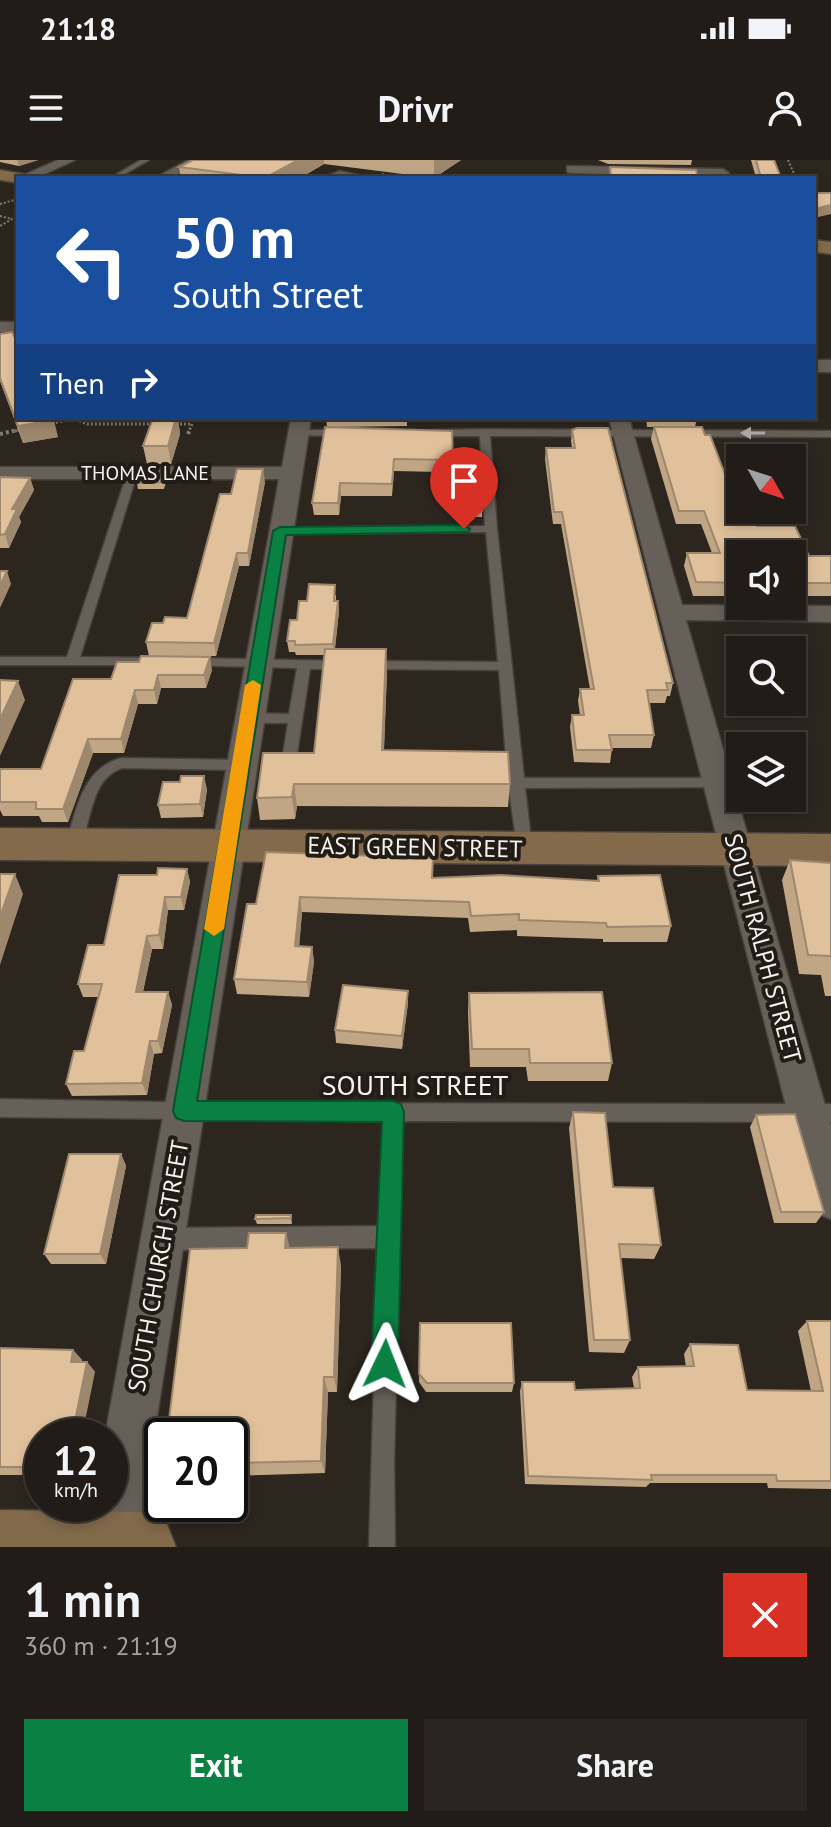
<!DOCTYPE html>
<meta charset="utf-8">
<style>
:root{--surface:#211c17;--page:#292520;--text:#f1f3f6;--muted:#a2a1a1;--line:#3e3a36;--accent:#0b8043}
body{margin:0;font-family:"PT Sans",sans-serif;background:var(--page);color:var(--text);height:100vh;display:flex;flex-direction:column;font-size:30px;white-space:nowrap}
*{box-sizing:border-box;margin:0}
p{font-size:26px;color:var(--muted)}
.icon{flex:none;width:44px;height:44px;fill:none;stroke:currentColor;stroke-width:2;stroke-linecap:round;stroke-linejoin:round}
.map{position:relative;height:1387px;overflow:hidden}
.drawer{display:flex;flex-direction:column;background:var(--surface);flex:1}
.drawer>*{flex:none}
.banner{position:absolute;left:16px;top:16px;width:800px;height:244px;border-radius:0px;box-shadow:0 4px 12px #0003,0 0 0 2px var(--line);background:#1a4fa0;color:#fff;overflow:hidden}
.needle{width:52px;rotate:129deg}
.fabs{position:absolute;left:726px;top:284px;display:grid;gap:16px}
.fabs a{display:grid;place-items:center;width:80px;height:80px;border-radius:0px;background:var(--surface);box-shadow:0 4px 12px #0003,0 0 0 2px var(--line);font-size:40px}
.speed{position:absolute;left:24px;top:1258px;display:flex;gap:16px;font-size:40px;font-weight:700;text-align:center}
.speed>*{display:grid;place-content:center;width:104px;height:104px;border-radius:50%;background:var(--surface);box-shadow:0 4px 12px #0003,0 0 0 2px var(--line);line-height:1}
.speed small{font-size:20px;font-weight:400}
.speed .limit{border:4px solid #111;border-radius:12px;background:#fff;color:#111}
.pin{position:absolute;display:grid;place-items:center;width:68px;height:68px;color:#fff;margin:-82px -34px;border-radius:50% 50% 50% 0;rotate:-45deg;box-shadow:0 0 8px #0007}
.pin .icon{rotate:45deg}
.me{position:absolute;width:88px;margin:-44px;rotate:2deg;stroke-linejoin:round;filter:drop-shadow(0 0 6px #0008)}
.turn{display:flex;align-items:center;gap:28px;height:168px;padding:0 24px;font-size:36px}
.turn .icon{width:104px;height:104px;stroke-width:2.5}
.turn b{display:block;font-size:56px;line-height:68px}
.then{display:flex;align-items:center;height:76px;padding:0 24px;background:#0003;gap:16px;font-size:30px}
.round{display:grid;place-items:center;flex:none;width:84px;height:84px;border-radius:0px;background:var(--page)}
.overview{display:flex;align-items:center;justify-content:space-between;height:136px;padding:0 24px}
h1{font-size:48px;font-weight:700;line-height:60px}
.button{display:flex;gap:16px;margin-top:auto;padding:16px 24px}
.button a{flex:1;height:92px;border-radius:0px;background:var(--accent);color:#fff;font-size:32px;font-weight:700;line-height:92px;text-align:center}
.button a+a{background:var(--page);color:var(--text)}
.status{display:flex;justify-content:space-between;align-items:center;height:56px;padding:0 40px;background:var(--surface);direction:ltr}
.status svg{height:22px;fill:currentColor}
header{display:flex;justify-content:space-between;align-items:center;height:104px;padding:0 24px;background:var(--surface);font-size:36px;font-weight:700}
.map>svg:first-child{display:block}
.lines{fill:none;stroke-linecap:round;stroke-linejoin:round}
.lane-casing{stroke:#46413b;stroke-width:3}
.street-casing{stroke:#46413b;stroke-width:3}
.secondary-casing{stroke:#46413b;stroke-width:3}
.path-far2{stroke:#807b75;stroke-width:2;stroke-dasharray:2 2;stroke-linecap:butt}
.path-far1{stroke:#807b75;stroke-width:3;stroke-dasharray:2 2;stroke-linecap:butt}
.path{stroke:#807b75;stroke-width:4;stroke-dasharray:3 3;stroke-linecap:butt}
.lane{fill:#676059;fill-rule:evenodd}
.street{fill:#676059;fill-rule:evenodd}
.secondary{fill:#826a4b;fill-rule:evenodd}
.wall{fill:#c1a686}
.shaded-wall{fill:#9d876d}
.building{fill:#e0c19c;stroke:#9d876d;stroke-width:2}
.oneway{fill:#aea9a3}
.route{fill:#0b8043;stroke:#07532c;stroke-width:2}
.slow{fill:#f59e0b}
.labels{text-anchor:middle;dominant-baseline:central;stroke-width:8;stroke-linejoin:round;paint-order:stroke}
.far-street-label{font-size:20px;fill:#f6f2ed;stroke:#221c16}
.street-label{font-size:24px;fill:#f6f2ed;stroke:#221c16}
.near-street-label{font-size:28px;fill:#f6f2ed;stroke:#221c16}
</style>
<div class="status"><b>21:18</b><svg viewBox="0 0 49 12"><path d="M0 12V9h3v3zM5 12V6h3v6zM10 12V3h3v9zM15 12V0h3v12zM26 1h20v11H26zM47 4h2v5h-2z"/></svg></div>
<header><svg class="icon" aria-label="menu" viewBox="0 0 24 24"><path d="M4 6h16M4 12h16M4 18h16"/></svg>Drivr<svg class="icon" aria-label="person" viewBox="0 0 24 24"><circle cx="12" cy="8" r="4"/><path d="M4 21q1-7 8-7t8 7"/></svg></header>
<div class="map">
<svg width="831" height="1387" viewBox="0 0 831 1387">
<rect width="100%" height="100%" fill="#2c261f"/>
<g class="lines">
<defs>
<path id="lane" d="M141,0H149L118,18H110Z
M485,269L831,271V277L490,276L497,369L524,618H718L723,619L726,623L723,627L525,628L532,688L530,692H518L508,623L499,510L366,509L359,505L366,501L498,502L486,372L280,374L274,371L280,368L485,366L480,276H433L428,273L433,270Z
M298,270H345L350,273L345,276L294,275L293,273Z
M132,311L137,314L80,497L158,498L163,499V505H0V497H67L127,314Z
M190,498L342,501L349,505L342,509H310L295,607L288,612L281,607L288,563H248L241,558L248,553L289,554L297,508L185,505V499Z
M121,598L240,600L247,605L240,610L122,608C90,619 92,661 80,687H68L66,683C77,649 82,609 121,598Z
M0,939L212,943L831,944V962L403,961L394,1299L395,1387H369L378,1088L163,1090L155,1087L152,1079L155,1071L163,1068L379,1066L383,961L0,957Z"/>
<path id="street" d="M58,0H75L36,18H17Z
M188,0H204L172,18H155Z
M567,6L723,9L729,13L723,17L572,13L567,12Z
M340,11L372,18H322Z
M0,162H18V172H0Z
M814,200H831V212H814Z
M291,258H311L137,1387H85L93,1344H110V1276H105L279,319H0V307H282Z
M609,258H629L682,445L831,446V462L686,460L831,966V1059L816,1053L810,1039Z"/>
<path id="secondary" d="M0,10L24,14L27,18H18V23L0,20Z
M814,80L831,82V94L814,92Z
M0,668L831,674V706L0,700Z
M0,1350L141,1352L166,1362L176,1387H0Z"/>
</defs>
<use href="#lane" class="lane-casing"/>
<use href="#street" class="street-casing"/>
<use href="#secondary" class="secondary-casing"/>
<path class="path-far2" d="M788,0L796,18
M382,14L397,18
M0,44L18,39
M0,56L12,59L0,66"/>
<path class="path-far1" d="M72,258L87,264H158
M48,264L73,259
M176,264H192L189,271
M15,271L22,269"/>
<path class="path" d="M0,274L22,269
M188,274L190,269"/>
<use href="#lane" class="lane"/>
<use href="#street" class="street"/>
<use href="#secondary" class="secondary"/>
</g>
<path class="wall" d="M0,0H38L19,6L0,2Z
M193,0H461L434,18L324,4L300,18H181L179,7Z
M598,0H692L691,5L608,4Z
M751,0H774L781,18H756Z
M0,174L58,277L23,283L0,221Z
M153,258H178L180,274L171,304H147L143,286Z
M326,258H407V266L327,267Z
M646,258H697L695,267H647Z
M325,267L452,271V308L482,351V357H457L459,335H441V312L394,311L392,336H341L339,355H314L312,343Z
M654,267L731,330L757,366L809,396H831V436H792V394H740V436H693L684,406L687,393H712L701,364H676L651,279Z
M572,270L673,523L670,536H667L665,543H649L654,575L651,588H612L610,603L574,602L570,567L572,555H580L578,541L580,529H590L561,364H553L545,299L546,288H572L571,281Z
M0,317L30,318L34,330L19,357L21,362L9,388H0Z
M166,322L164,329H138L137,323Z
M265,322L249,406H239L216,496H149L146,482L163,463L187,458L231,334Z
M336,435V441H338L339,451L335,489L387,512L384,590L510,624L508,647L297,646L295,659L260,660L257,638L314,593L324,495H296L295,492H289L287,481L297,460L307,441Z
M212,510L206,528H161L157,544H138L124,593H93L68,662H42L39,656H3L0,650V609H41L111,519Z
M207,629L203,657L161,658L158,645Z
M790,700L831,703V836H825L821,815L799,814L782,720Z
M187,709L190,722L184,750H168L163,789H152L143,832H168L172,845L162,893L154,894L147,935L72,936L66,924L84,891L98,837H83L78,824L104,785L157,715Z
M598,716L671,766L667,782H603V779L517,776V770L470,772L468,758L302,752L299,786L312,787L314,802L309,837L237,834L234,819L256,744L432,718L597,721Z
M408,831V843L402,889L336,883L335,870Z
M469,833L612,903L608,921H528L526,907H470L468,852Z
M573,952L613,1027L661,1085L654,1099L621,1098L630,1180L624,1193L589,1192L569,968Z
M756,955L824,1052L816,1063H774L750,967Z
M121,994L126,1006L106,1104H51L44,1094Z
M291,1055L292,1064H257L255,1059Z
M290,1088L341,1105L337,1232H328L325,1313L230,1316V1276Z
M807,1161H831V1329L768,1328L767,1323H650L646,1327L525,1324L520,1231L522,1222L575,1230L634,1228L632,1217L638,1207H686L684,1194L690,1184L747,1230L811,1231L798,1171Z
M420,1163L514,1223L512,1232H426L419,1222Z
M0,1188L73,1190L82,1200L81,1202H87L95,1212L42,1276V1315H0Z"/>
<path class="shaded-wall" d="M17,0H38L19,6Z
M298,0H324V4L300,18H265Z
M434,0H461L434,18Z
M831,45V54L814,58V49Z
M176,258H178L180,274L171,304L168,286Z
M54,260L58,277L23,283L18,266Z
M263,309L265,322L249,406L248,393Z
M30,318L34,330L19,357L21,362L9,388L5,374L12,349Z
M340,323L341,336L339,355L338,343Z
M237,393L239,406L216,496L214,483Z
M7,411L11,424L0,448V425Z
M338,441L339,451L334,495L333,484Z
M386,489L387,512L383,612L382,590Z
M210,497L212,510L206,528L204,515Z
M158,515L161,528L157,544L154,530Z
M18,521L25,540L0,596V559Z
M135,530L138,544L124,593L121,579Z
M88,579L93,593L68,662L63,649Z
M204,616L207,629L203,657L200,644Z
M294,624L297,646L295,659L292,637Z
M187,709L190,722L184,750L181,737Z
M15,714L23,734L0,805V757Z
M165,737L168,750L163,789L159,775Z
M300,737L302,752L298,802L295,786Z
M147,776L152,789L140,845L136,832Z
M312,787L314,802L309,837L307,822Z
M408,831V843L402,889V876Z
M168,832L172,845L162,893L158,881Z
M150,881L154,894L147,935L142,923Z
M121,994L126,1006L106,1104L100,1094Z
M286,1073L291,1092L285,1088Z
M338,1087L341,1105L337,1232L334,1217Z
M73,1190L82,1200L79,1212L71,1202Z
M87,1202L95,1212L82,1276H72Z
M324,1217L328,1232L325,1313L321,1301Z"/>
<path class="building" d="M193,0H298L265,18L179,7Z
M756,0H774L781,18H761Z
M610,7L696,10L698,18H611Z
M814,33H831V45L814,49Z
M12,172L18,184V258H53L54,260L18,266L0,218V174Z
M153,258H176L168,286H143Z
M325,267L452,271L453,300L394,299L392,324L340,323L338,343H312Z
M654,267H702L705,275H710L731,330H740V350H752L757,366H795L809,396H831V423H792V394H740V423L696,422L687,393H720L704,351H679Z
M577,268H608L673,523H666L668,530H647L654,575H609L612,590H576L572,555H584L580,529H594L562,352H554L546,288H575L572,270Z
M441,307L479,308L482,351L458,350L459,329H441Z
M237,309H263L248,393H237L214,483L146,482L152,463H163L165,457L187,458L220,334H231Z
M139,315H165L163,322L137,323Z
M0,317L30,318L12,349H17L5,374L0,375Z
M0,411H7L0,425Z
M309,424L335,425L334,441H338L333,484L295,485V481H287L290,460H297L299,441H307Z
M325,489H386L382,590L508,592L510,624H294L292,637L257,638L263,593H314Z
M141,496L210,497L204,515H158L154,530H135L121,579H88L63,649H36V642H0V609H41L73,519H111L117,502H139Z
M0,520L18,521L0,559Z
M181,616H204L200,644L158,645L163,622H180Z
M266,692L433,698L432,718L501,715L599,721L598,716L660,715L671,766L607,767L606,763L519,760V754L471,756L469,742L300,737L295,786L312,787L307,822L234,819L247,744H256Z
M790,700L831,703V798V796L808,795Z
M158,708L187,709L181,737H165L159,775L147,776L136,832H168L158,881H150L142,923L66,924L74,891H84L102,824H78L88,785H104L119,715H157Z
M0,714H15L0,757Z
M343,825L408,831L402,876L335,870Z
M602,832L612,903H530L529,889H472L469,833Z
M573,952L605,953L613,1027L653,1028L661,1085L619,1084L630,1180H594Z
M795,954L824,1052H781L756,955Z
M69,994H121L100,1094H44Z
M256,1055H291V1058L255,1059Z
M249,1073H286L285,1088L338,1087L334,1217H324L321,1301L230,1303V1276H167L190,1089L247,1088Z
M807,1161H831V1321H777L776,1315H651L652,1320L528,1316L522,1222H574L575,1230L640,1228L638,1207L694,1206L690,1184L738,1185L747,1230L823,1231Z
M420,1163H511L514,1223H427L419,1214Z
M0,1188L73,1190L71,1202H87L72,1276H42V1307H0Z"/>
<defs><path id="oneway-solid" d="M-6-.8H1V-3.2L6.5 0L1 3.2V.8H-6Z" transform="scale(2)"/></defs>
<use class="oneway" href="#oneway-solid" transform="translate(753 273) rotate(-180)"/>
<path class="route" d="M464,365L470,369L468,372L286,375L197,941H393L401,944L404,952L398,1204L394,1213L385,1217L375,1213L371,1204L382,962L184,961L176,958L173,951L273,371L280,367Z"/>
<path class="slow" d="M253,520L261,525L224,769L214,776L204,769L245,525Z"/>
<g class="labels">
<g class="far-street-label">
<text x="145" y="313">THOMAS LANE</text>
</g>
<g class="street-label">
<text transform="translate(415 687) rotate(1)">EAST GREEN STREET</text>
<text transform="translate(763 788) rotate(75)">SOUTH RALPH STREET</text>
<text transform="translate(158 1106) rotate(-80)">SOUTH CHURCH STREET</text>
</g>
<g class="near-street-label">
<text x="415" y="924">SOUTH STREET</text>
</g>
</g>
</svg>
<div class="fabs">
<a><svg class="needle" viewBox="-14 -14 28 28"><path d="M0-13l5 13h-10z" fill="#e53935"/><path d="M0 13l5-13h-10z" fill="#a2a1a1"/></svg></a>
<a><svg class="icon" aria-label="sound" viewBox="0 0 24 24"><path d="M4 9h4l5-4v14l-5-4H4zM17 9q2 3 0 6"/></svg></a>
<a><svg class="icon" aria-label="search" viewBox="0 0 24 24"><circle cx="10" cy="10" r="6"/><path d="M15 15l6 6"/></svg></a>
<a><svg class="icon" aria-label="layers" viewBox="0 0 24 24"><path d="M12 4l9 5-9 5-9-5zM3 14l9 5 9-5"/></svg></a>
</div>
<div class="speed"><div>12<small>km/h</small></div><div class="limit">20</div></div>
<div class="pin" style="left:464px;top:369px;background:#d93025"><svg class="icon" aria-label="arrive" viewBox="0 0 24 24"><path d="M6 21V4h12l-3 4 3 4H6"/></svg></div>
<svg class="me" style="left:385px;top:1204px" viewBox="-20 -20 40 40"><path d="M0-17L14 15 0 8-14 15z" fill="#0b8043" stroke="#fff" stroke-width="4"/></svg>
<div class="banner">
<div class="turn"><svg class="icon" aria-label="left" viewBox="0 0 24 24"><path d="M17 20v-9H6M10 6l-5 5 5 5"/></svg><div><b>50 m</b>South Street</div></div>
<div class="then">Then<svg class="icon" aria-label="right" viewBox="0 0 24 24"><path d="M7 20v-9h11M14 6l5 5-5 5"/></svg></div>
</div>
</div>
<section class="drawer">
<div class="overview"><div><h1>1 min</h1><p>360 m · 21:19</p></div><a class="round" style="background:#d93025;color:#fff"><svg class="icon" aria-label="close" viewBox="0 0 24 24"><path d="M6 6l12 12M18 6L6 18"/></svg></a></div>
<div class="button"><a>Exit</a><a>Share</a></div>
</section>
